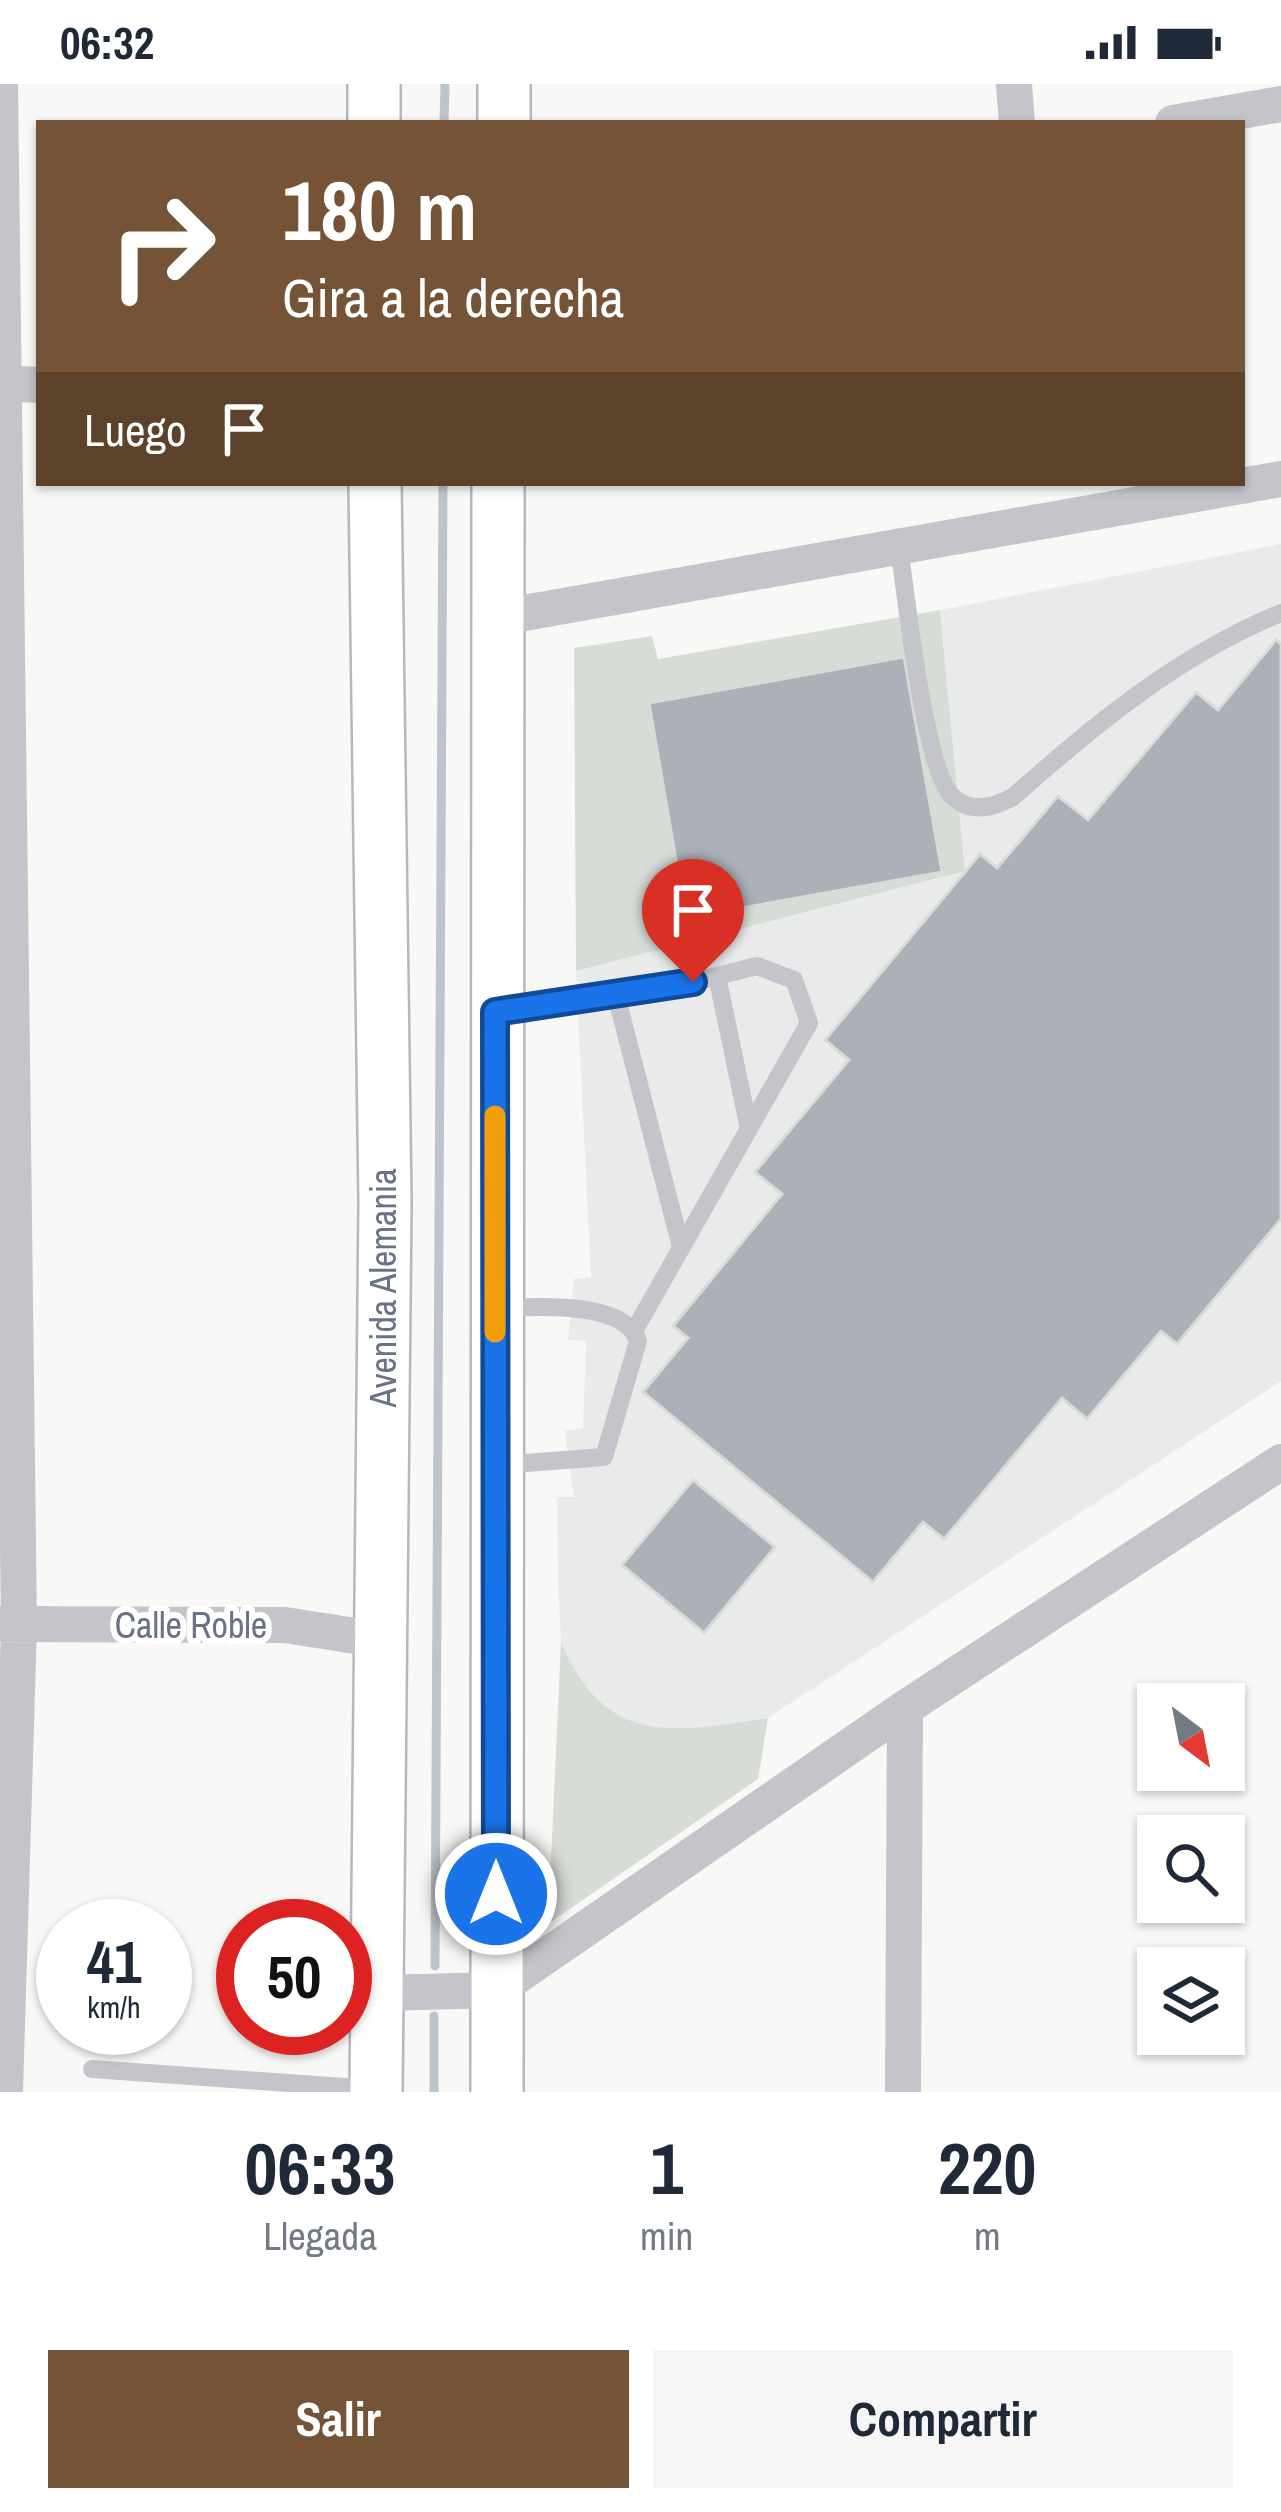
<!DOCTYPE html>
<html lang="es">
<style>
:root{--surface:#fff;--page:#f6f6f7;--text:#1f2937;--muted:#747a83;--accent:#745336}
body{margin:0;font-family:"Archivo Narrow",sans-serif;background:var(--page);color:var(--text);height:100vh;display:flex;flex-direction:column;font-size:45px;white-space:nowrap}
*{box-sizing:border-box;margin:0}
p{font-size:39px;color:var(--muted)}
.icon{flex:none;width:66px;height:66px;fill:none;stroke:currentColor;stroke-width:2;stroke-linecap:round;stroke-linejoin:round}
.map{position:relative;height:2008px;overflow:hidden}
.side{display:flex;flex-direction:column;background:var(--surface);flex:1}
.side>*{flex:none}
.guide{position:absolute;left:36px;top:36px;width:1209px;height:366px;border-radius:0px;box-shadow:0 3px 9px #0004;background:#745336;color:#fff;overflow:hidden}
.needle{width:78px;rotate:148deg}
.controls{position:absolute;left:1137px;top:1599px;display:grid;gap:24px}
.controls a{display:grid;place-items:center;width:108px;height:108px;border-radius:0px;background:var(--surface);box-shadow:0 3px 9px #0004;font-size:60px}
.speed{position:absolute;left:36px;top:1815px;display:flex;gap:24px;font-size:60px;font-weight:700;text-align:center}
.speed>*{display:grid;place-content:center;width:156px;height:156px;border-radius:50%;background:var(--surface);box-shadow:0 3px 9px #0004;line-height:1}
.speed small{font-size:30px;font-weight:400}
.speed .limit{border:18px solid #d22;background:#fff;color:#111}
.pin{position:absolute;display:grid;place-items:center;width:102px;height:102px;color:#fff;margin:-123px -51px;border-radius:50% 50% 50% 0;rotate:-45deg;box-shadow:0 0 12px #0007}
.pin .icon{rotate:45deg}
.me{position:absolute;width:132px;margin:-66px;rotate:0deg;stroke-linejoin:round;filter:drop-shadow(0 0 9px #0008)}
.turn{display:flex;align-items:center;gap:42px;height:252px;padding:0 48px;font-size:54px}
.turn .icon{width:156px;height:156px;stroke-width:2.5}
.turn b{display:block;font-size:84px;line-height:102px}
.then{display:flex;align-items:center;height:114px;padding:0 48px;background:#0003;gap:24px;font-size:45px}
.eta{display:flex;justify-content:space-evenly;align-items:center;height:204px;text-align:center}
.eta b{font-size:72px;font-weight:800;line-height:84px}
.action{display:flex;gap:24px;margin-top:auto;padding:24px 48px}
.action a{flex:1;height:138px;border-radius:0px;background:var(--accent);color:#fff;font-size:48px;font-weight:800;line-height:138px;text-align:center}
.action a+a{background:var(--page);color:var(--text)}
.status{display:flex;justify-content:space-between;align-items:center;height:84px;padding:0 60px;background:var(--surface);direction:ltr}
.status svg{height:33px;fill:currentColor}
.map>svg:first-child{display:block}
.built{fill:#e9eaea}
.green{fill:#d7ddd6}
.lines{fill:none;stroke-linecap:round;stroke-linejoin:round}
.stream{stroke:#bec4cc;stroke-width:9}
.building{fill:#abb0b9;stroke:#dadbd9;stroke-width:3}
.secondary-casing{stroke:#b5b8bf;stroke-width:56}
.service{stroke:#c3c5ca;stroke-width:18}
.minor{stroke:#c3c5ca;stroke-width:36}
.secondary{stroke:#fff;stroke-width:51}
.route-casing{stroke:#114b97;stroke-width:30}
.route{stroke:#1a73e8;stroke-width:21}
.slow{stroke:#f59e0b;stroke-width:21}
.labels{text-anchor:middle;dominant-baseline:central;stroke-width:12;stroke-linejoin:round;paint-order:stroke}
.street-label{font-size:36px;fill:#697286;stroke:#fff}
</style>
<div class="status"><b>06:32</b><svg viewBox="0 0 49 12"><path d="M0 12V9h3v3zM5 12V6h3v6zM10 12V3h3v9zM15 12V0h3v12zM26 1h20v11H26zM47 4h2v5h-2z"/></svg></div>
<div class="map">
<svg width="1281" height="2008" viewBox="0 0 1281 2008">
<rect width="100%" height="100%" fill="#f8f9f6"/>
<path class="built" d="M1281,460V1297L768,1634L686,1646L636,1642L604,1625L577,1594L561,1558L558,1491L557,1413H574L565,1347L583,1344L586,1257L568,1256L574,1195L591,1193L576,887L965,787L940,526Z"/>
<path class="green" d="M940,526L965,787L576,887L574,564L652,552L658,575Z
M561,1558C606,1663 670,1649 768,1634L758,1695L548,1840Z"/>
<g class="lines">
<path class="stream" d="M444,39L445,0
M435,1882L443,399
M434,2008V1932"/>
</g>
<path class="building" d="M1276,556L1281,560V1135L1177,1260L1161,1247L1087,1335L1062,1314L944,1455L923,1438L873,1498L643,1308L688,1254L673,1242L782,1110L755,1088L849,976L825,956L980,770L997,784L1058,712L1088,736L1196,608L1218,626Z
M904,573L942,788L686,834L649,619Z
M693,1396L775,1463L704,1549L622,1481Z"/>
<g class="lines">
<defs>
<path id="secondary" d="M374,0V39
M504,39V0
M375,399L385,1118L376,2008
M497,2008L498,399"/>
</defs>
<use href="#secondary" class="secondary-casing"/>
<path class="service" d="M899,463C906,509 924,684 952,712C970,730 993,724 1013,713C1094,641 1180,570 1281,529
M717,892L749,1045
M616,911L681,1163
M500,927L669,904L757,882L794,896L809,939L634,1247
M500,1381L604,1373L638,1257C624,1216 536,1223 501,1224
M92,1985L372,2005"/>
<path class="minor" d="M0,0L19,1541L5,2008
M1014,0L1017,39
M1173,39L1281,20
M0,299L39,301
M496,534L1281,395
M0,1540L285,1541L381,1556
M381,1909L497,1906L905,1624L1281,1378
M903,2008L905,1624"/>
<use href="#secondary" class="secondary"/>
</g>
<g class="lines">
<defs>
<path id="route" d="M496,1810L495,928L693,898"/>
</defs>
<use href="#route" class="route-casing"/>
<use href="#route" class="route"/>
<path class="slow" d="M495,1032V1248"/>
</g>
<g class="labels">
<g class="street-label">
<text transform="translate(383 1204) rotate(-90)">Avenida Alemania</text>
<text x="191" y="1541">Calle Roble</text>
</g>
</g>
</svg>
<div class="controls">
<a><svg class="needle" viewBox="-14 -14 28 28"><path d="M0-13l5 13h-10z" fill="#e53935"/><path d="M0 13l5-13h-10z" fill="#747a83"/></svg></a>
<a><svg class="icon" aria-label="search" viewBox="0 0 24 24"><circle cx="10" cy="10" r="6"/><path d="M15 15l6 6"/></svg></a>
<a><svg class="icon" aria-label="layers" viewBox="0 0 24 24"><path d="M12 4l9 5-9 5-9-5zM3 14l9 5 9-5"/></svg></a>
</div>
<div class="speed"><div>41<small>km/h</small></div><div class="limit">50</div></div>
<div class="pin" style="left:693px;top:898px;background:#d93025"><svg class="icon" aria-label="arrive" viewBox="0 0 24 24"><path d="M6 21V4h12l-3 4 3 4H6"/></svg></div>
<svg class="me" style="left:496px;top:1810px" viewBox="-20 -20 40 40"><circle r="17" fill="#1a73e8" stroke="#fff" stroke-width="3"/><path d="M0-11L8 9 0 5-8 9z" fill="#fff"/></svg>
<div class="guide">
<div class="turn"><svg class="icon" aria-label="right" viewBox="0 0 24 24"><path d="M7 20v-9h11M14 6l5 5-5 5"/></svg><div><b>180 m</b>Gira a la derecha</div></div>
<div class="then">Luego<svg class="icon" aria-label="arrive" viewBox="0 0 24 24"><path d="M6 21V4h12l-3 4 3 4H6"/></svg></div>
</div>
</div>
<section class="side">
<div class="eta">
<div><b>06:33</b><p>Llegada</p></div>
<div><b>1</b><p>min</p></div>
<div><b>220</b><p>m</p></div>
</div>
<div class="action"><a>Salir</a><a>Compartir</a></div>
</section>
